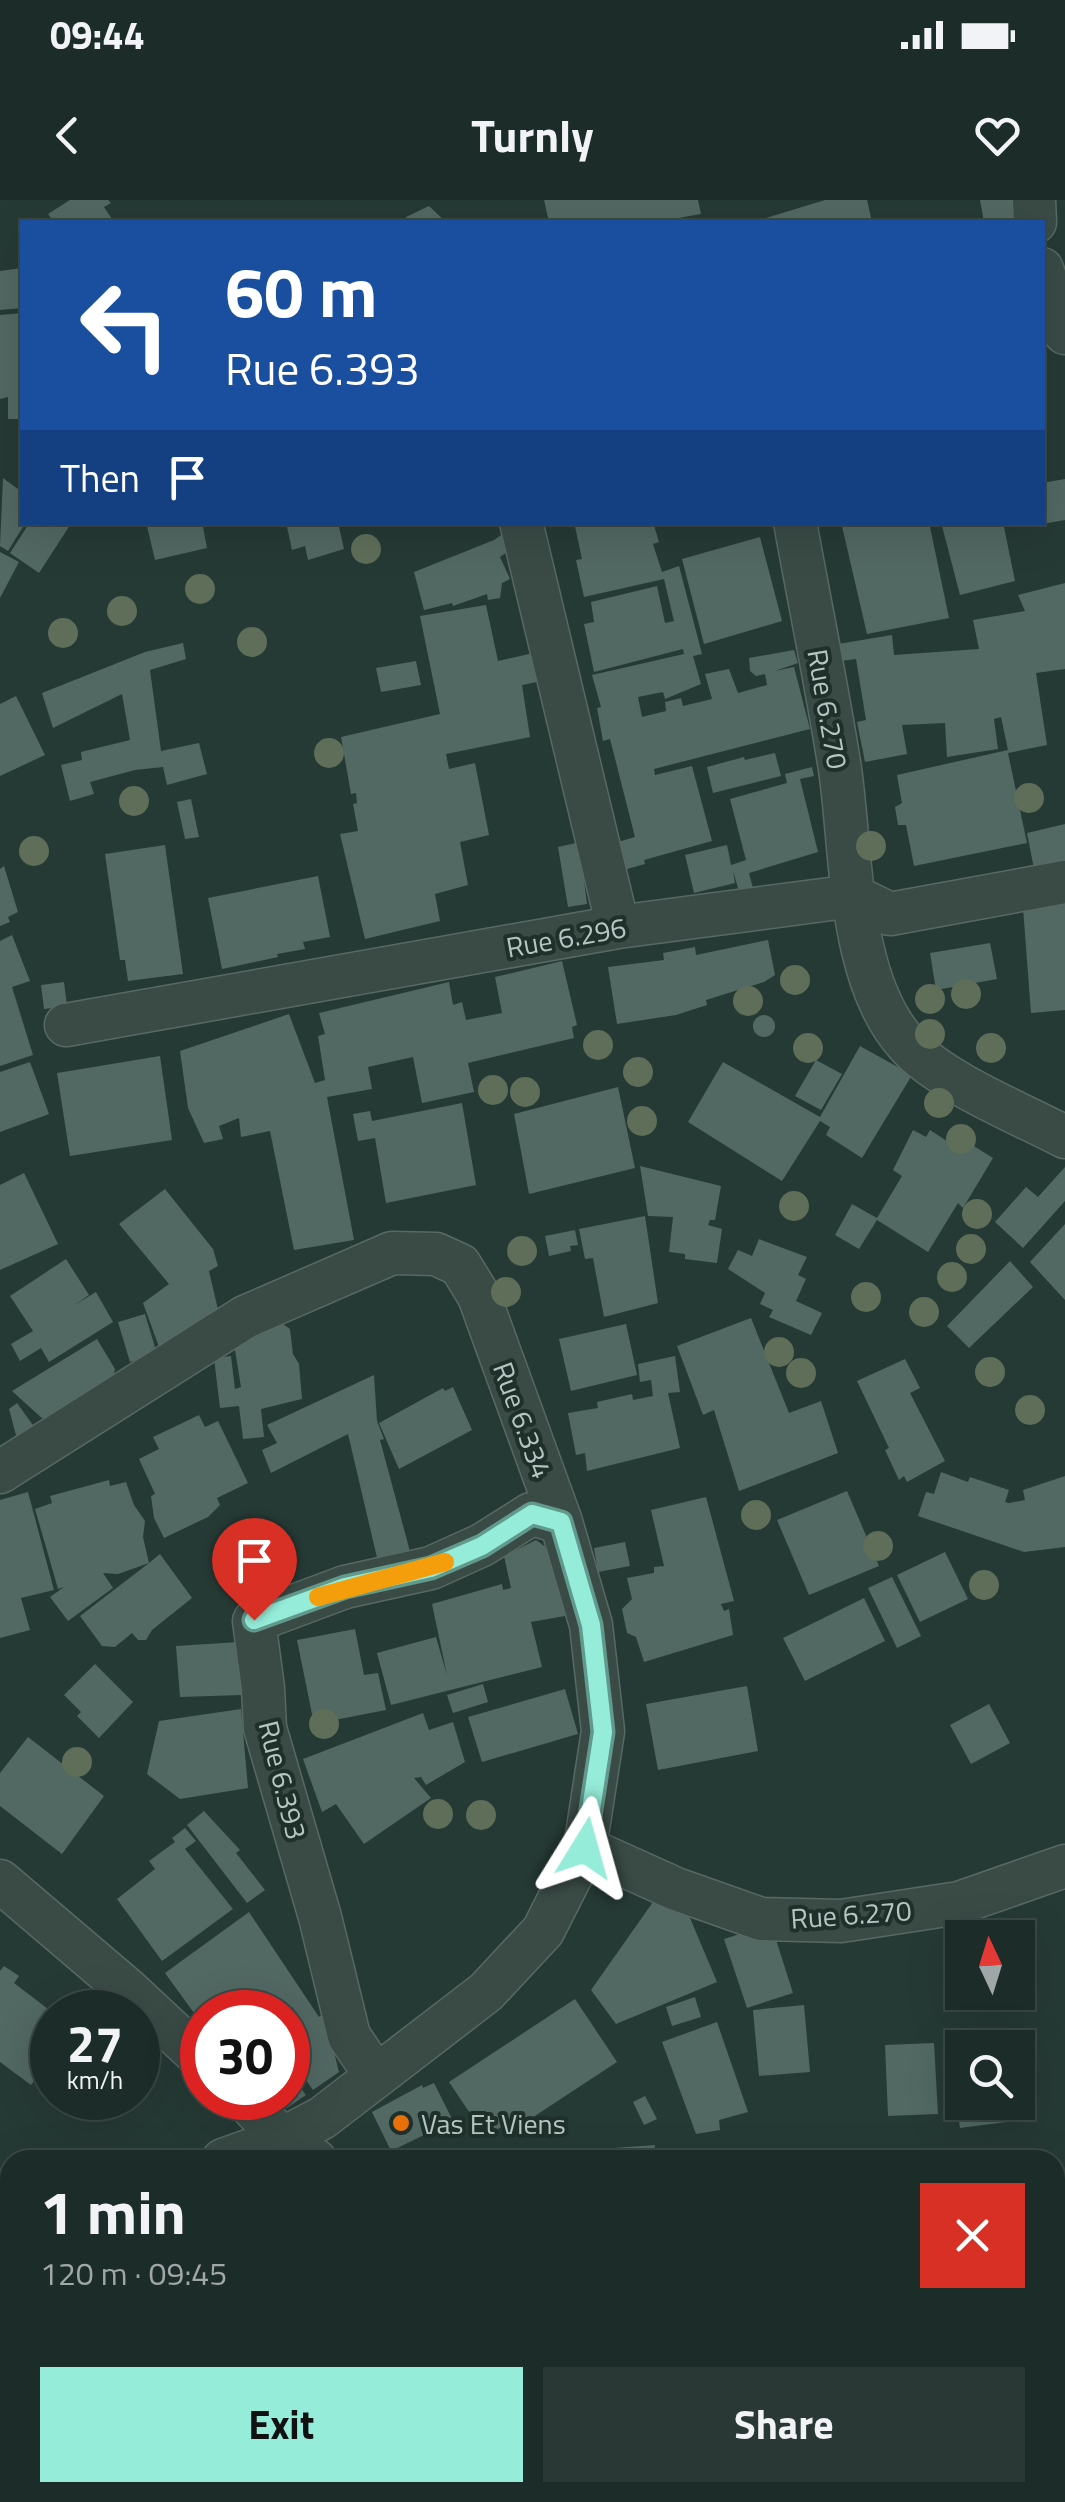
<!DOCTYPE html>
<meta charset="utf-8">
<style>
:root{--surface:#1c2c28;--page:#293834;--text:#f1f3f6;--muted:#a0a7a8;--line:#3a4845;--accent:#95ecd8}
body{margin:0;font-family:"Titillium Web",sans-serif;background:var(--page);color:var(--text);height:100vh;display:flex;flex-direction:column;font-size:38px;white-space:nowrap}
*{box-sizing:border-box;margin:0}
p{font-size:32px;color:var(--muted)}
.icon{flex:none;width:55px;height:55px;fill:none;stroke:currentColor;stroke-width:2;stroke-linecap:round;stroke-linejoin:round}
.map{position:relative;flex:1;overflow:hidden}
.side{position:absolute;left:0px;top:1950px;width:1065px;height:352px;display:flex;flex-direction:column;background:var(--surface);border-radius:30px 30px 0 0;box-shadow:0 10px 40px #0002,0 0 0 2px var(--line)}
.side>*{flex:none}
.top-card{position:absolute;left:20px;top:20px;width:1025px;height:305px;border-radius:0px;box-shadow:0 10px 40px #0002,0 0 0 2px var(--line);background:#1a4fa0;color:#fff;overflow:hidden}
.needle{width:65px;rotate:356deg}
.buttons{position:absolute;left:945px;top:1720px;display:grid;gap:20px}
.buttons a{display:grid;place-items:center;width:90px;height:90px;border-radius:0px;background:var(--surface);box-shadow:0 10px 40px #0002,0 0 0 2px var(--line);font-size:50px}
.speed{position:absolute;left:30px;top:1790px;display:flex;gap:20px;font-size:50px;font-weight:700;text-align:center}
.speed>*{display:grid;place-content:center;width:130px;height:130px;border-radius:50%;background:var(--surface);box-shadow:0 10px 40px #0002,0 0 0 2px var(--line);line-height:1}
.speed small{font-size:25px;font-weight:400}
.speed .limit{border:15px solid #d22;background:#fff;color:#111}
.pin{position:absolute;display:grid;place-items:center;width:85px;height:85px;color:#fff;margin:-102px -42px;border-radius:50% 50% 50% 0;rotate:-45deg;box-shadow:0 0 10px #0007}
.pin .icon{rotate:45deg}
.me{position:absolute;width:110px;margin:-55px;rotate:8deg;stroke-linejoin:round;filter:drop-shadow(0 0 8px #0008)}
.turn{display:flex;align-items:center;gap:35px;height:210px;padding:0 40px;font-size:45px}
.turn .icon{width:130px;height:130px;stroke-width:2.5}
.turn b{display:block;font-size:70px;line-height:85px}
.then{display:flex;align-items:center;height:95px;padding:0 40px;background:#0003;gap:20px;font-size:38px}
.round{display:grid;place-items:center;flex:none;width:105px;height:105px;border-radius:0px;background:var(--page)}
.summary{display:flex;align-items:center;justify-content:space-between;height:170px;padding:0 40px}
h1{font-size:60px;font-weight:700;line-height:75px}
.button{display:flex;gap:20px;margin-top:auto;padding:20px 40px}
.button a{flex:1;height:115px;border-radius:0px;background:var(--accent);color:#111;font-size:40px;font-weight:700;line-height:115px;text-align:center}
.button a+a{background:var(--page);color:var(--text)}
.status{display:flex;justify-content:space-between;align-items:center;height:70px;padding:0 50px;background:var(--surface);direction:ltr}
.status svg{height:28px;fill:currentColor}
header{display:flex;justify-content:space-between;align-items:center;height:130px;padding:0 40px;background:var(--surface);font-size:45px;font-weight:700}
.map>svg:first-child{display:block}
.building{fill:#526862}
.lines{fill:none;stroke-linecap:round;stroke-linejoin:round}
.minor-casing{stroke:#586964;stroke-width:45}
.minor{stroke:#3a4b46;stroke-width:42}
.tree{fill:#5e6e59}
.route-casing{stroke:#61998c;stroke-width:25}
.route{stroke:#95ecd8;stroke-width:18}
.slow{stroke:#f59e0b;stroke-width:18}
.food-dot{fill:#e8710a;stroke:#1f302b;stroke-width:4}
.labels{text-anchor:middle;dominant-baseline:central;stroke-width:8;stroke-linejoin:round;paint-order:stroke}
.street-label{font-size:28px;fill:#b5c6c2;stroke:#1f302b}
.poi-label{font-size:28px;fill:#b5c6c2;stroke:#1f302b;text-anchor:start}
</style>
<div class="status"><b>09:44</b><svg viewBox="0 0 49 12"><path d="M0 12V9h3v3zM5 12V6h3v6zM10 12V3h3v9zM15 12V0h3v12zM26 1h20v11H26zM47 4h2v5h-2z"/></svg></div>
<header><svg class="icon" aria-label="back" viewBox="0 0 24 24"><path d="M15 5l-7 7 7 7"/></svg>Turnly<svg class="icon" aria-label="heart" viewBox="0 0 24 24"><path d="M12 20l-8-8c-3-5 5-10 8-4 3-6 11-1 8 4z"/></svg></header>
<div class="map">
<svg width="1065" height="2302" viewBox="0 0 1065 2302">
<rect width="100%" height="100%" fill="#263a35"/>
<path class="building" d="M70,0H108L111,3L104,7L114,22H54L48,14Z
M544,0H698L701,14L656,22H549Z
M825,0H867L872,22H767L766,18Z
M980,0H1027L1031,22H984Z
M429,6L446,22H406V17Z
M22,68V108L0,110V71Z
M22,113V219H8V197L0,199V115Z
M3,278L22,292V322H26L8,351L0,346Z
M1065,279V320L1042,324V283Z
M30,322H72L39,373L10,353Z
M146,322H202L207,348L155,360Z
M286,322H338L344,349L308,360L305,346L292,350Z
M574,322H653L659,342L653,344L662,372L679,366L702,454L693,456L701,484L665,499L663,492L638,497L642,517L666,511L665,502L681,498L683,506L712,499L705,474L729,469L738,493L767,485L765,474L756,476L750,471L749,458L794,450L798,463L775,471L794,467L810,529L654,569L655,575L692,566L712,641L644,660L645,664L620,671L614,643L635,637L610,539L603,541L597,508L601,507L592,475L684,454L683,449L594,472L584,424L594,422L591,402L657,386L665,423L674,421L664,379L584,397L576,360L582,359Z
M841,322H929L949,418L867,434Z
M941,322H1003L1015,381L960,395Z
M510,329L520,343L500,357L510,379L502,383L500,398L488,400L487,394L453,406L452,403L424,410L414,372L494,340Z
M760,337L782,421L704,444L682,359Z
M0,352L19,362L0,398Z
M1065,383V469L1036,473L1047,545L1008,553L1027,643L914,666L906,625H898L895,607L902,603L897,575L1008,550L1001,517L994,519L998,549L947,557L945,523L902,525L907,554L865,562L857,522L866,520L856,459L841,461L838,444L892,435L894,455L979,449L973,420L1025,411L1018,395Z
M486,405L498,461L547,450L552,479L522,485L530,537L446,554L449,569L475,563L489,635L460,642L468,685L435,694L440,721L365,739L340,634L358,631L353,604L357,603L356,593L351,594L341,537L440,514L420,416Z
M183,443L186,459L150,470L161,551L199,543L207,574L167,585L163,567L135,570L90,582L94,594L70,601L61,565L82,560L81,552L130,540L122,494L53,528L42,493L145,452Z
M416,461L421,485L381,492L376,468Z
M16,496L45,555L0,576V504Z
M775,553L781,576L713,593L707,567L744,557L745,560Z
M812,567L814,576L800,579L818,652L749,673L753,688L739,691L733,671L735,683L694,693L685,655L727,645L731,665L746,660L730,599L787,583L785,574Z
M191,599L199,637L185,639L177,602Z
M1065,624V666L1035,674L1027,633Z
M585,641L591,678L584,680L587,704L568,707L558,647Z
M165,645L183,774L128,781L125,760H120L105,654Z
M4,666L18,712L8,717L10,722L0,726V669Z
M318,676L330,737L303,742L305,749L277,754L278,757L222,769L208,698Z
M1065,704V810L1031,813L1023,708Z
M12,735L30,781L12,787L33,855L0,866V741Z
M768,740L775,775L764,782L706,800L707,805L676,815L617,824L608,767L664,760L663,753L695,747L696,755Z
M990,743L997,779L936,790L930,753Z
M562,761L577,825L572,827L574,838L468,863L474,892L422,903L413,857L368,867L372,889L327,897L354,1040L294,1050L270,931L241,937L239,918L219,926L223,939L204,943L188,908L180,851L289,814L315,883L325,880L318,836L325,834L319,813L449,782L453,805L462,802L466,820L502,813L495,777Z
M64,782L67,806L44,809L41,785Z
M753 826a11 11 0 1 1 22 0a11 11 0 1 1-22 0Z
M860,846L912,875L862,958L826,935L830,927L820,921L782,981L688,922L723,862L820,917Z
M160,856L172,940L70,956L57,873Z
M816,860L842,874L821,910L795,896Z
M30,862L49,914L0,932V872Z
M618,887L635,968L529,994L514,914Z
M462,903L476,985L386,1003L375,938L358,941L353,914L370,911L372,921Z
M913,930L926,937L930,930L953,945L958,936L993,958L963,1008L958,1003L928,1052L877,1020L859,1049L835,1035L852,1004L877,1018L902,976L893,970Z
M640,966L721,986L715,1020H710L708,1025L722,1029L717,1063L685,1059V1054L669,1052L673,1017L648,1016Z
M1065,967V1001L1023,1048L995,1022L1026,987L1038,997Z
M24,973L58,1044L0,1070V985Z
M165,989L213,1049L218,1066L209,1071L219,1114L162,1155L143,1103L169,1084L119,1024Z
M645,1016L658,1103L604,1117L593,1058L585,1059L579,1029Z
M1065,1024V1100L1030,1062Z
M575,1030L578,1045L570,1046L571,1051L549,1056L545,1036Z
M759,1039L807,1057L798,1075L806,1079L796,1101L822,1113L811,1135L769,1117L773,1110L760,1104L765,1093L728,1069L738,1050L752,1056Z
M66,1059L89,1095L73,1106L96,1092L113,1122L49,1162L41,1148L20,1161L11,1144L33,1131L10,1096Z
M1010,1061L1033,1087L969,1148L947,1126Z
M145,1114L157,1154L130,1162L118,1122Z
M751,1118L789,1213L821,1201L838,1253L739,1291L714,1210L703,1215L677,1146Z
M280,1122L290,1129L293,1154L299,1164L302,1199L261,1209L264,1237L243,1239L239,1206L220,1208L214,1158L231,1156L235,1189L241,1187L234,1144Z
M626,1124L637,1175L571,1191L559,1139Z
M97,1139L115,1169L109,1197L55,1230L12,1191Z
M675,1156L680,1192L668,1193L680,1248L587,1271L585,1253L576,1255L568,1213L598,1208L597,1202L632,1194L633,1200L653,1196L651,1180L640,1182L638,1164Z
M905,1159L920,1188L910,1193L945,1261L907,1282L904,1276L899,1280L885,1250L889,1248L857,1181Z
M374,1175L377,1221L384,1239L380,1240L415,1370L382,1379L348,1234L271,1273L262,1250L277,1243L267,1225Z
M453,1187L472,1230L399,1269L379,1223L443,1188L445,1191Z
M17,1203L40,1235L20,1250L9,1209Z
M199,1215L205,1227L218,1221L248,1283L217,1298L220,1305L208,1317L164,1338L154,1318L151,1296L155,1294L139,1259L159,1249L153,1237Z
M941,1272L968,1282L970,1277L1009,1290L1005,1302L1009,1303L1025,1300L1023,1290L1065,1276V1347L1024,1352L918,1316L926,1292L934,1294Z
M109,1280L110,1286L126,1282L134,1305L145,1321L143,1337L149,1363L160,1354L192,1398L152,1430L146,1440H138L132,1433L115,1447L102,1446L80,1416L149,1363L118,1374L103,1373L113,1388L68,1421L50,1397L64,1387L58,1389L35,1309L52,1303L50,1296Z
M847,1291L879,1366L809,1395L777,1320Z
M28,1292L54,1390L21,1398L30,1430L0,1438V1300Z
M706,1297L734,1401L721,1404L724,1411L729,1409L733,1435L644,1462L636,1437L627,1433L622,1409L632,1399L627,1378L654,1373V1367L664,1366L651,1310Z
M536,1340L554,1353L565,1416L531,1422L542,1467L391,1505L377,1453L436,1437L447,1475L432,1404L502,1384L503,1390L511,1388L504,1356Z
M625,1342L630,1366L598,1372L594,1348Z
M945,1352L968,1399L920,1422L897,1375Z
M892,1377L921,1436L897,1448L868,1388Z
M864,1398L885,1441L805,1481L783,1438Z
M355,1429L364,1475L378,1473L386,1510L314,1524L297,1440Z
M239,1442L242,1495L180,1497L176,1446Z
M95,1464L133,1502L99,1538L77,1516L81,1512L64,1495Z
M483,1484L488,1502L453,1513L447,1495Z
M747,1486L758,1551L658,1570L646,1504Z
M565,1489L578,1534L482,1562L468,1517Z
M989,1504L1010,1543L971,1564L950,1525Z
M241,1509L248,1588L180,1599L147,1574L159,1521Z
M423,1513L429,1530L453,1522L465,1562L426,1585L421,1577L414,1578L431,1598L364,1644L336,1604L322,1612L303,1559Z
M28,1537L104,1596L62,1654L0,1606V1573Z
M204,1611L240,1650L236,1653L265,1690L247,1703L187,1625Z
M185,1628L196,1641L185,1649L233,1709L162,1761L117,1699L155,1669L149,1661L175,1642L172,1638Z
M660,1692L690,1718L717,1782L616,1824L591,1790Z
M249,1712L319,1817L324,1812L339,1872L313,1890L288,1855V1812H202V1824L165,1773Z
M771,1724L793,1793L747,1808L724,1739Z
M4,1766L19,1776L14,1783L52,1812V1857L31,1885L0,1862V1771Z
M695,1797L701,1817L672,1826L666,1807Z
M575,1799L617,1862L509,1933L504,1925L486,1937L449,1882Z
M804,1805L810,1872L759,1876L753,1810Z
M717,1822L748,1912L719,1920L720,1930L696,1934L662,1842Z
M934,1843L938,1914L888,1916L885,1845Z
M288,1872L306,1895L287,1908L280,1898H288Z
M434,1883L453,1921L391,1951L372,1912L422,1885L423,1888Z
M1033,1891L1037,1918L960,1928L956,1901L1018,1902V1893Z
M645,1896L657,1919L644,1925L633,1902Z
M655,1945L654,1960H599V1949Z
M1065,2064V2194L1059,2193L1055,2199V2075Z
M1055,2213L1065,2214V2244L1055,2243Z
M16,2292H82L90,2302H0Z
M381,2292H472L467,2302H399Z
M509,2292H583L594,2302H504Z"/>
<g class="lines">
<defs>
<path id="minor" d="M1034,0L1035,22
M1042,69L1065,133
M521,322L618,727
M795,322C810,405 827,487 840,569C852,653 848,781 908,845C940,881 1021,914 1065,937
M66,825L618,727L853,696L890,714L1065,682
M0,1272L245,1117L392,1053L436,1054L460,1065L479,1096L561,1322L591,1425L603,1531L585,1648L543,1731L486,1792L322,1918L282,1939L223,1960
M585,1648L676,1689L761,1719L841,1721L959,1703L1065,1666
M0,1681L128,1790L202,1859
M376,1876L349,1836L320,1717L265,1528L263,1488L254,1421L345,1387L431,1368L482,1345L531,1314L561,1322
M244,1898L282,1939L315,1960
M0,2145L10,2136
M1037,2292L1061,2302
M269,2302L270,2292
M984,2302L985,2292"/>
</defs>
<use href="#minor" class="minor-casing"/>
<use href="#minor" class="minor"/>
</g>
<g class="tree">
<circle cx="366" cy="349" r="15"/>
<circle cx="200" cy="389" r="15"/>
<circle cx="122" cy="411" r="15"/>
<circle cx="63" cy="433" r="15"/>
<circle cx="252" cy="442" r="15"/>
<circle cx="329" cy="553" r="15"/>
<circle cx="1029" cy="598" r="15"/>
<circle cx="134" cy="601" r="15"/>
<circle cx="871" cy="646" r="15"/>
<circle cx="34" cy="651" r="15"/>
<circle cx="795" cy="780" r="15"/>
<circle cx="966" cy="794" r="15"/>
<circle cx="930" cy="799" r="15"/>
<circle cx="748" cy="801" r="15"/>
<circle cx="930" cy="834" r="15"/>
<circle cx="598" cy="845" r="15"/>
<circle cx="808" cy="848" r="15"/>
<circle cx="991" cy="848" r="15"/>
<circle cx="638" cy="872" r="15"/>
<circle cx="493" cy="890" r="15"/>
<circle cx="525" cy="892" r="15"/>
<circle cx="939" cy="903" r="15"/>
<circle cx="642" cy="921" r="15"/>
<circle cx="961" cy="939" r="15"/>
<circle cx="794" cy="1006" r="15"/>
<circle cx="977" cy="1014" r="15"/>
<circle cx="971" cy="1049" r="15"/>
<circle cx="522" cy="1051" r="15"/>
<circle cx="952" cy="1077" r="15"/>
<circle cx="506" cy="1092" r="15"/>
<circle cx="866" cy="1097" r="15"/>
<circle cx="924" cy="1112" r="15"/>
<circle cx="779" cy="1152" r="15"/>
<circle cx="990" cy="1172" r="15"/>
<circle cx="801" cy="1173" r="15"/>
<circle cx="1030" cy="1210" r="15"/>
<circle cx="756" cy="1315" r="15"/>
<circle cx="878" cy="1346" r="15"/>
<circle cx="984" cy="1385" r="15"/>
<circle cx="324" cy="1524" r="15"/>
<circle cx="77" cy="1562" r="15"/>
<circle cx="438" cy="1614" r="15"/>
<circle cx="481" cy="1615" r="15"/>
</g>
<g class="lines">
<defs>
<path id="route" d="M254,1420L345,1387L431,1368L482,1346L532,1314L561,1322L591,1425L603,1532L585,1648"/>
</defs>
<use href="#route" class="route-casing"/>
<use href="#route" class="route"/>
<path class="slow" d="M318,1397L445,1362"/>
</g>
<circle class="food-dot" cx="401" cy="1923" r="10"/>
<g class="labels">
<g class="street-label">
<text transform="translate(828 509) rotate(80)">Rue 6.270</text>
<text transform="translate(566 737) rotate(-10)">Rue 6.296</text>
<text transform="translate(523 1220) rotate(70)">Rue 6.334</text>
<text transform="translate(283 1580) rotate(76)">Rue 6.393</text>
<text transform="translate(851 1714) rotate(-4)">Rue 6.270</text>
</g>
<g class="poi-label">
<text x="421" y="1923">Vas Et Viens</text>
</g>
</g>
</svg>
<div class="buttons">
<a><svg class="needle" viewBox="-14 -14 28 28"><path d="M0-13l5 13h-10z" fill="#e53935"/><path d="M0 13l5-13h-10z" fill="#a0a7a8"/></svg></a>
<a><svg class="icon" aria-label="search" viewBox="0 0 24 24"><circle cx="10" cy="10" r="6"/><path d="M15 15l6 6"/></svg></a>
</div>
<div class="speed"><div>27<small>km/h</small></div><div class="limit">30</div></div>
<div class="pin" style="left:254px;top:1420px;background:#d93025"><svg class="icon" aria-label="arrive" viewBox="0 0 24 24"><path d="M6 21V4h12l-3 4 3 4H6"/></svg></div>
<svg class="me" style="left:585px;top:1648px" viewBox="-20 -20 40 40"><path d="M0-17L14 15 0 8-14 15z" fill="#95ecd8" stroke="#fff" stroke-width="4"/></svg>
<div class="top-card">
<div class="turn"><svg class="icon" aria-label="left" viewBox="0 0 24 24"><path d="M17 20v-9H6M10 6l-5 5 5 5"/></svg><div><b>60 m</b>Rue 6.393</div></div>
<div class="then">Then<svg class="icon" aria-label="arrive" viewBox="0 0 24 24"><path d="M6 21V4h12l-3 4 3 4H6"/></svg></div>
</div>
<section class="side">
<div class="summary"><div><h1>1 min</h1><p>120 m · 09:45</p></div><a class="round" style="background:#d93025;color:#fff"><svg class="icon" aria-label="close" viewBox="0 0 24 24"><path d="M6 6l12 12M18 6L6 18"/></svg></a></div>
<div class="button"><a>Exit</a><a>Share</a></div>
</section>
</div>
